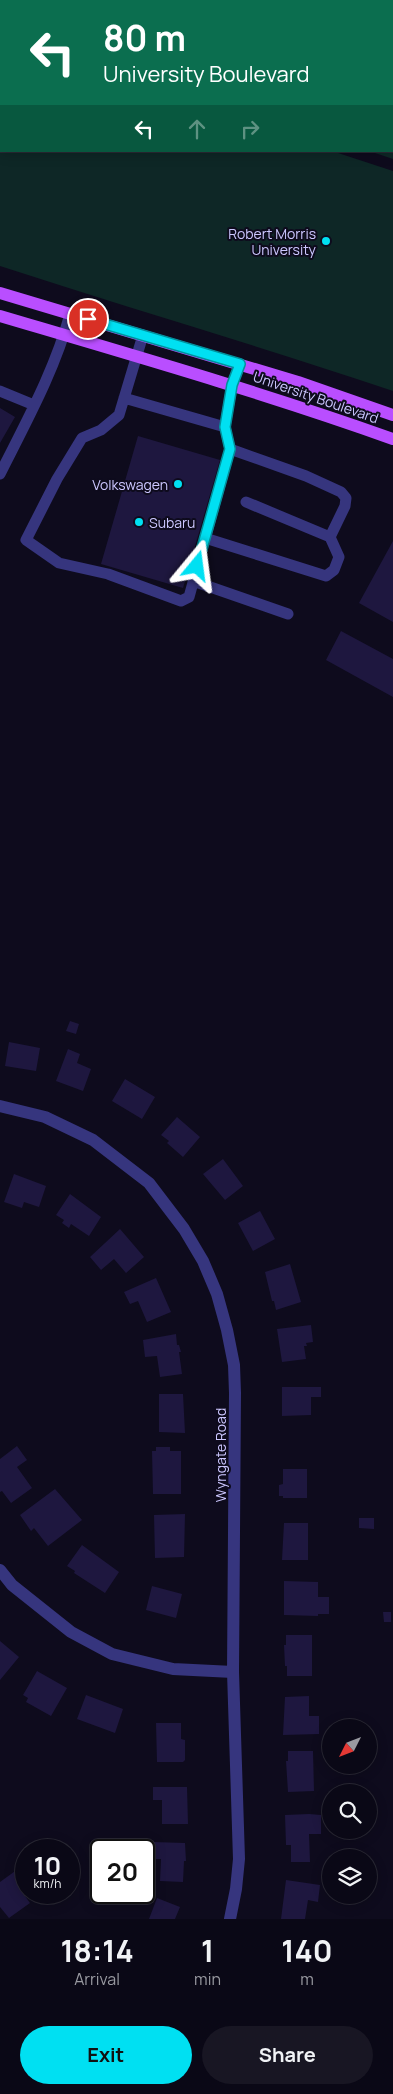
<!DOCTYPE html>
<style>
:root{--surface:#0a0816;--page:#181623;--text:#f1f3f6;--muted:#999aa1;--line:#2a2935;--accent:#00e0f2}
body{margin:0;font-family:Manrope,sans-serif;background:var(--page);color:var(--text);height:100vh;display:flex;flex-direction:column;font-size:19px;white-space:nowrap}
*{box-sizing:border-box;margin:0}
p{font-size:16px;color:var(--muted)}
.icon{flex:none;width:28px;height:28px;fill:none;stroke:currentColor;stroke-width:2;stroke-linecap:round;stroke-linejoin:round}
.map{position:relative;height:1919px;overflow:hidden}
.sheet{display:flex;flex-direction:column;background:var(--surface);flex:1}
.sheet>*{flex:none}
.top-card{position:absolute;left:0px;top:0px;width:394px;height:152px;box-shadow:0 2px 12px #0003,0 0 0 1px var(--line);background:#0b6e4f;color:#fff;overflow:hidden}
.needle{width:32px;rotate:228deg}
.fabs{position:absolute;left:322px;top:1719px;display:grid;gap:10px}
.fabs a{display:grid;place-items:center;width:55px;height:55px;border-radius:50%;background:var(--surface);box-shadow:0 2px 12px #0003,0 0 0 1px var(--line);font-size:25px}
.speed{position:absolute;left:15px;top:1839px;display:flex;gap:10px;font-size:25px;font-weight:700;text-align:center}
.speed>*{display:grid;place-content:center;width:65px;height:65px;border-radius:50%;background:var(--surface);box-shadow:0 2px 12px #0003,0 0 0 1px var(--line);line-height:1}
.speed small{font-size:12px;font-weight:400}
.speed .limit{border:2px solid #111;border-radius:8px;background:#fff;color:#111}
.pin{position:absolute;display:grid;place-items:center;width:42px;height:42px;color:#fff;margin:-21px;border:2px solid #fff;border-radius:50%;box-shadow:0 1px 5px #0007}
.me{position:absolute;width:55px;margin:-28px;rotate:16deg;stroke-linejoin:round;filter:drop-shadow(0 0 4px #0008)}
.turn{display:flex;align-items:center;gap:18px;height:105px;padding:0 20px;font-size:22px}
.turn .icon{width:65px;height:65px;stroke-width:2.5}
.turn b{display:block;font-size:35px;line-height:42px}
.lanes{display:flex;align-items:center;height:48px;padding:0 20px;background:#0003;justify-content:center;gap:25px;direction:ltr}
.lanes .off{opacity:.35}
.eta{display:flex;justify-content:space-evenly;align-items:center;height:85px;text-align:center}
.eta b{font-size:30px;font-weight:700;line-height:35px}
.button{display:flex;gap:10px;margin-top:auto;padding:10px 20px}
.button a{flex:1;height:58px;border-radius:30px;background:var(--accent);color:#111;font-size:20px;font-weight:700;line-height:58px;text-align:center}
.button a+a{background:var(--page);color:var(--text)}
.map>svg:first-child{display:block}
.green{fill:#0e2726}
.building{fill:#1e173f}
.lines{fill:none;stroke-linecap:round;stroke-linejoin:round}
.service{stroke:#36357e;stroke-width:11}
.minor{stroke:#36357e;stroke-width:12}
.primary{stroke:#b94eff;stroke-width:12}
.route-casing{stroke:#00929d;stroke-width:12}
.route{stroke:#00e0f2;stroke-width:9}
.poi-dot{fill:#00e0f2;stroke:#0e0b1d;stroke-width:2}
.labels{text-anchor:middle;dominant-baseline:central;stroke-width:4;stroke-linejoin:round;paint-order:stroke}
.poi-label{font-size:14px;fill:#ccc7ff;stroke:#0e0b1d;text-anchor:end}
.street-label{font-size:14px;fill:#ccc7ff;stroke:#0e0b1d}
</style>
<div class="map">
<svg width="393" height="1919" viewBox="0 0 393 1919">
<rect width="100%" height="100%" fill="#0e0b1d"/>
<path class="green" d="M0,0H393V159L369,151H392V1H1V14Z
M0,36L1,151H332L393,171V391C263,347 131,309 0,266Z"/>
<path class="building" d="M0,408L15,417L0,443Z
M138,436L220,460L183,588L101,564Z
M393,541V622L359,603Z
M341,631L393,659V697L326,660Z
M70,1021L79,1024L76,1034L66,1031Z
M9,1042L40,1048L36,1071L5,1066Z
M68,1049L80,1054L77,1063L91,1069L83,1091L56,1081Z
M125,1079L155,1097L142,1119L112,1101Z
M177,1117L200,1137L183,1157L167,1143L169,1141L161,1135Z
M223,1159L243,1186L225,1200L203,1174Z
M14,1174L46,1186L39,1207L24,1202L22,1208L4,1202Z
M70,1194L101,1217L89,1236L71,1224L69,1228L62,1223L64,1220L56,1215Z
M260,1211L275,1239L253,1251L238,1223Z
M120,1229L144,1257L126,1273L114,1259L101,1270L90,1257Z
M290,1264L301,1302L276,1310L274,1301H272L265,1272Z
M156,1278L171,1312L147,1322L138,1301L130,1304L124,1292Z
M311,1325L313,1342L306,1343L307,1346H304L306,1359L282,1362L277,1329Z
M176,1334L177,1345H179L181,1352H179L182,1374L160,1377L157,1356L145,1357L143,1340Z
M282,1387H321V1397H311V1415L282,1416Z
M159,1394H183L185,1433L159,1432Z
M17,1446L27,1460L17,1467L32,1488L11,1503L2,1491L0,1492V1459Z
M156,1447H170V1451H181V1494H153L152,1451H156Z
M283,1469H307V1498H283V1496H279V1485L283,1484Z
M55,1489L82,1520L48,1546L34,1528L31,1531L20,1515Z
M185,1514L184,1557L155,1558L154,1515Z
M359,1518H374V1529L359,1528Z
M284,1523H308V1560H282Z
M82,1545L119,1572L105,1593L74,1573L75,1571L67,1566Z
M284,1581L318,1582V1597H329V1614H318V1616L284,1615Z
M152,1586L182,1594L176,1618L146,1610Z
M383,1612H391V1622H384Z
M286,1635H312V1676H287V1666H285L284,1645H286Z
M0,1641L19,1657L0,1680Z
M37,1671L67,1688L51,1716L26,1702L28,1698L23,1695Z
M86,1695L123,1709L115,1733L77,1719Z
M309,1696V1716H319V1734L283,1735L285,1697Z
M156,1723H181V1739L185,1740V1760L183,1762H157Z
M288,1751H313L314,1791L288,1792L286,1761H288Z
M153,1787H187L188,1824H162V1800H153Z
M309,1814L321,1815V1834H309L310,1862H291V1845H286L285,1815Z
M153,1842L185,1843L186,1861H184L183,1882L160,1881L161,1859H152Z
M18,1869L26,1880V1885L20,1889L30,1903L9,1918L0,1907V1882Z
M286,1880L320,1885L318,1902L308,1900L305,1919H281Z
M157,1898L180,1907L175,1919H149Z"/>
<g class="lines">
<path class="service" d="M143,335L119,415L101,430L82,438L57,479L26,540L59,563L108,574L181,601L189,597L230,449L225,427L232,385L240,364
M0,391L34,405
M124,398L225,427
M230,449L306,476L341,492L346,498L345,506L330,537
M0,474C26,422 55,370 70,314
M205,538L326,576L334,570L339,557L330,537L246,502
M193,581L288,614"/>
<path class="minor" d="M0,1106L45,1117L93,1140L149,1183L184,1229L203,1261L217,1294L227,1330L234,1365L235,1393L233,1672L239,1859L236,1889L230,1919
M0,1570L12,1585L71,1632L112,1654L173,1669L233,1672"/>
<path class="primary" d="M0,293L298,382L393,415
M0,316C132,355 264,393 393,439"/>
</g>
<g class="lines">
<defs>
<path id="route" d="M88,319L240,364L232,385L225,427L230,449L197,566"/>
</defs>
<use href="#route" class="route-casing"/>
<use href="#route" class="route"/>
</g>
<g class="poi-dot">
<circle cx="326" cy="241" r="5"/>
<circle cx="178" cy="484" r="5"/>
<circle cx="139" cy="522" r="5"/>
</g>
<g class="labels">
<g class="poi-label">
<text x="316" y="233">Robert Morris<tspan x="316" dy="16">University</tspan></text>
<text x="168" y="484">Volkswagen</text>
<text x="149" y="522" text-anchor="start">Subaru</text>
</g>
<g class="street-label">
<text transform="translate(316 397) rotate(19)">University Boulevard</text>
<text transform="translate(220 1455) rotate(-90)">Wyngate Road</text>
</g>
</g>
</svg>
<div class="fabs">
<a><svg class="needle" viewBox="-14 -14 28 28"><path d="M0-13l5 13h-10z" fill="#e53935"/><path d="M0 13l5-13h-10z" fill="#999aa1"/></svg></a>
<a><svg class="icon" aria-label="search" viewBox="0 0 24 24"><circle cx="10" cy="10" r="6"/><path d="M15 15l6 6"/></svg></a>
<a><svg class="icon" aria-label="layers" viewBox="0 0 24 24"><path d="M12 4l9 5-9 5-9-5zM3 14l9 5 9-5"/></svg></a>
</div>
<div class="speed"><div>10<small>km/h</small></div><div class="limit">20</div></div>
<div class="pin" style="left:88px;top:319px;background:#d93025"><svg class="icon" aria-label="arrive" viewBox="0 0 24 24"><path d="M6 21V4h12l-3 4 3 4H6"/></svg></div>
<svg class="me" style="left:197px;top:566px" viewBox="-20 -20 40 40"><path d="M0-17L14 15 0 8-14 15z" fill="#00e0f2" stroke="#fff" stroke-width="4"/></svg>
<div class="top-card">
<div class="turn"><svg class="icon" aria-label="left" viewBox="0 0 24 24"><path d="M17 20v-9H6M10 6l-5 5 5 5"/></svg><div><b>80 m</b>University Boulevard</div></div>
<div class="lanes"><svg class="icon" aria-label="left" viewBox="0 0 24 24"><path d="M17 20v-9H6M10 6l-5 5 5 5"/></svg><svg class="icon off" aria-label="ahead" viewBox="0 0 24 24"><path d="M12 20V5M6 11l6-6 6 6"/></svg><svg class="icon off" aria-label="right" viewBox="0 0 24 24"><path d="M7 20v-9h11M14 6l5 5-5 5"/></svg></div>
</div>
</div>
<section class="sheet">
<div class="eta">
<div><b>18:14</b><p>Arrival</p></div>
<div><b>1</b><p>min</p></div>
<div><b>140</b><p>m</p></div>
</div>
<div class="button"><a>Exit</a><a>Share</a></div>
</section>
